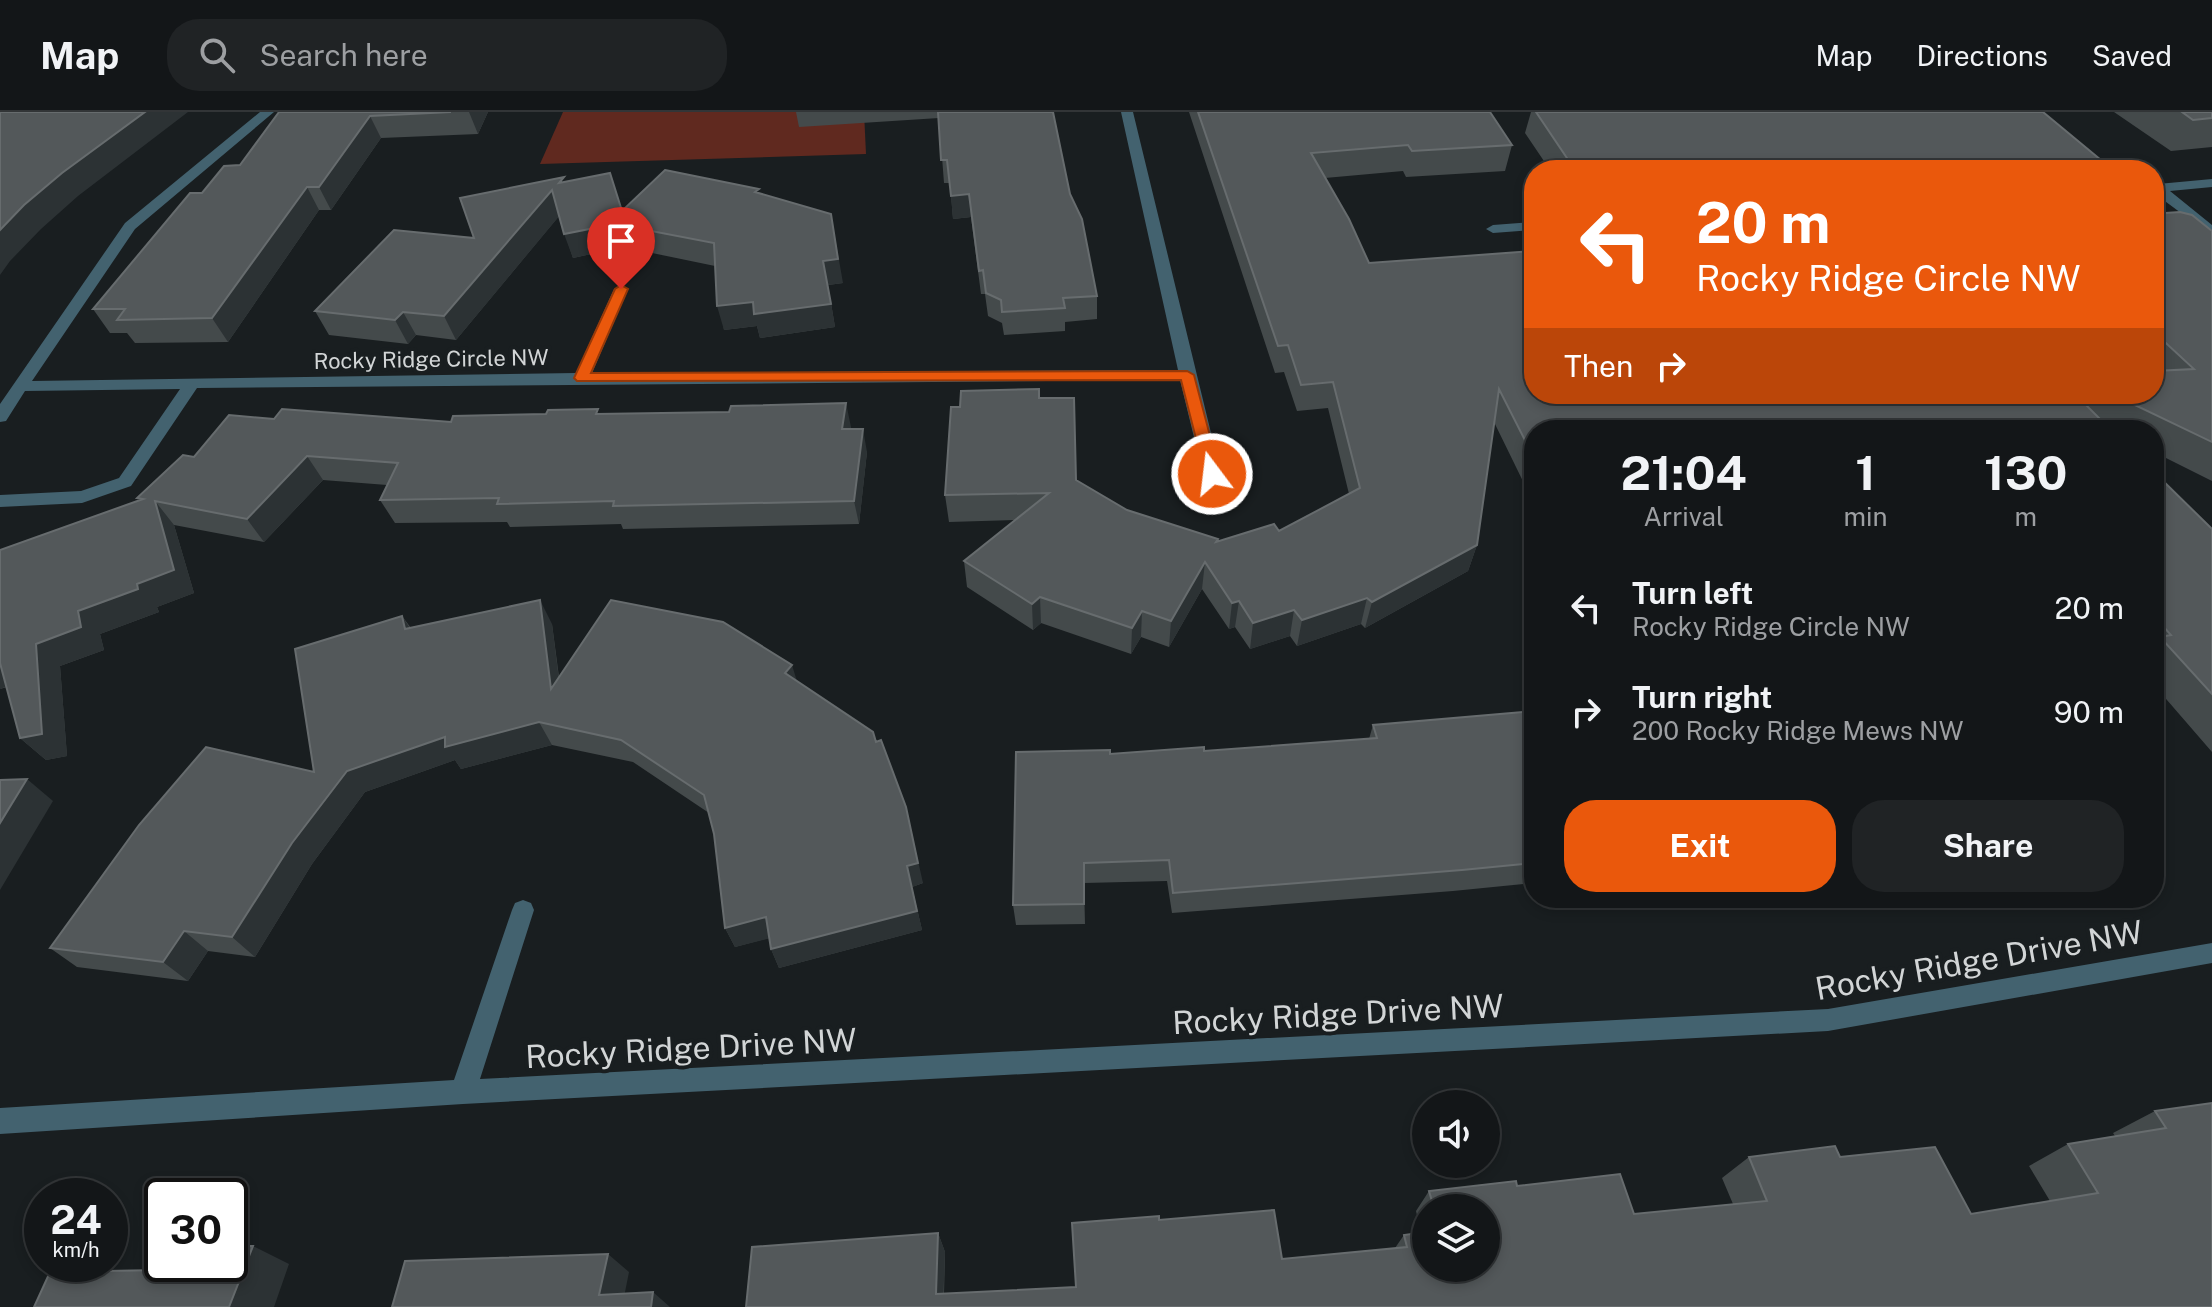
<!DOCTYPE html>
<style>
:root{--surface:#131618;--page:#202325;--text:#f1f3f6;--muted:#9d9fa2;--line:#323537;--accent:#ea580c}
body{margin:0;font-family:"Public Sans",sans-serif;background:var(--page);color:var(--text);height:100vh;display:flex;flex-direction:column;font-size:30px;white-space:nowrap}
*{box-sizing:border-box;margin:0}
p{font-size:26px;color:var(--muted)}
.icon{flex:none;width:44px;height:44px;fill:none;stroke:currentColor;stroke-width:2;stroke-linecap:round;stroke-linejoin:round}
.map{position:relative;flex:1;overflow:hidden}
.drawer{position:absolute;left:1524px;top:308px;width:640px;height:488px;display:flex;flex-direction:column;background:var(--surface);border-radius:32px;box-shadow:0 4px 12px #0003,0 0 0 2px var(--line)}
.drawer>*{flex:none}
.top-card{position:absolute;left:1524px;top:48px;width:640px;height:244px;border-radius:32px;box-shadow:0 4px 12px #0003,0 0 0 2px var(--line);background:#ea580c;color:#fff;overflow:hidden}
.fabs{position:absolute;left:1412px;top:978px;display:grid;gap:16px}
.fabs a{display:grid;place-items:center;width:88px;height:88px;border-radius:50%;background:var(--surface);box-shadow:0 4px 12px #0003,0 0 0 2px var(--line);font-size:40px}
.speed{position:absolute;left:24px;top:1066px;display:flex;gap:16px;font-size:40px;font-weight:700;text-align:center}
.speed>*{display:grid;place-content:center;width:104px;height:104px;border-radius:50%;background:var(--surface);box-shadow:0 4px 12px #0003,0 0 0 2px var(--line);line-height:1}
.speed small{font-size:20px;font-weight:400}
.speed .limit{border:4px solid #111;border-radius:12px;background:#fff;color:#111}
.pin{position:absolute;display:grid;place-items:center;width:68px;height:68px;color:#fff;margin:-82px -34px;border-radius:50% 50% 50% 0;rotate:-45deg;box-shadow:0 0 8px #0007}
.pin .icon{rotate:45deg}
.me{position:absolute;width:88px;margin:-44px;rotate:345deg;stroke-linejoin:round;filter:drop-shadow(0 0 6px #0008)}
.turn{display:flex;align-items:center;gap:28px;height:168px;padding:0 40px;font-size:36px}
.turn .icon{width:104px;height:104px;stroke-width:2.5}
.turn b{display:block;font-size:56px;line-height:68px}
.then{display:flex;align-items:center;height:76px;padding:0 40px;background:#0003;gap:16px;font-size:30px}
.eta{display:flex;justify-content:space-evenly;align-items:center;height:136px;text-align:center}
.eta b{font-size:48px;font-weight:700;line-height:56px}
.primary-button{display:flex;gap:16px;margin-top:auto;padding:16px 40px}
.primary-button a{flex:1;height:92px;border-radius:32px;background:var(--accent);color:#fff;font-size:32px;font-weight:700;line-height:92px;text-align:center}
.primary-button a+a{background:var(--page);color:var(--text)}
ul{padding:0;list-style:none}
li{display:flex;align-items:center;gap:24px;height:104px;padding:0 40px}
li div{flex:1}
li b{display:block;font-size:30px}
li em{font-style:normal}
header{display:flex;align-items:center;gap:48px;box-sizing:border-box;height:112px;padding:0 40px;background:var(--surface);border-bottom:2px solid var(--line)}
header strong{font-size:38px}
nav{display:flex;gap:44px;margin-inline-start:auto;font-size:28px}
.search{width:560px;height:72px;background:var(--page);display:flex;align-items:center;gap:20px;box-sizing:border-box;padding:0 28px;border-radius:32px;color:var(--muted);font-size:30px}
.map>svg:first-child{display:block}
.green{fill:#60291f}
.lines{fill:none;stroke-linecap:round;stroke-linejoin:round}
.minor{fill:#43626f;fill-rule:evenodd}
.wall{fill:#444a4b;fill-rule:evenodd}
.shaded-wall{fill:#2c3234}
.building{fill:#53585a;stroke:#676c6e;stroke-width:2}
.route{fill:#ea580c;stroke:#983908;stroke-width:2}
.labels{text-anchor:middle;dominant-baseline:central;stroke-width:8;stroke-linejoin:round;paint-order:stroke}
.far-street-label{font-size:22px;fill:#d2d5d6;stroke:#191e20}
.near-street-label{font-size:32px;fill:#d2d5d6;stroke:#191e20}
</style>
<header>
<strong>Map</strong>
<div class="search"><svg class="icon" aria-label="search" viewBox="0 0 24 24"><circle cx="10" cy="10" r="6"/><path d="M15 15l6 6"/></svg>Search here</div>
<nav><a>Map</a><a>Directions</a><a>Saved</a></nav>
</header>
<div class="map">
<svg width="2212" height="1195" viewBox="0 0 2212 1195">
<rect width="100%" height="100%" fill="#191e20"/>
<path class="green" d="M563,0H864L866,42L540,52Z"/>
<g class="lines">
<path class="minor" d="M260,0H274L135,117L32,269L576,261L614,177L621,173L628,177L592,261L1178,258L1121,0H1133L1221,362L1212,368L1203,362L1180,268L197,276L131,374L82,391L0,395V383L81,379L119,366L180,277L25,279L6,309L0,310V292L125,111Z
M2212,67V75L2170,79L2212,113V124L2154,81V73L2158,72Z
M1534,110V118L1493,121L1486,117L1493,113Z
M523,788L531,791L534,798L480,967L1828,897L2212,831V851L1828,919L463,992L0,1022V996L454,968L512,798L515,791Z"/>
</g>
<path class="wall" d="M279,0H488L478,22L381,26L331,98H319L228,230L135,231L127,221H110L93,197L202,81L240,53Z
M796,0H1053L1070,82L1097,184V207L1065,210V219L1004,223L1002,211L988,204L985,182H981L971,105L953,107L950,71H944L939,6L799,15Z
M1189,0H1490L1512,33L1505,59L1406,65L1403,59L1325,66L1369,151L1534,282H2154V92L2165,101L2212,119V369L2154,340V318H1534V392L1494,310L1477,433L1468,459L1365,516L1361,512L1297,534L1290,524L1250,537L1235,515L1229,517L1202,477L1169,535L1141,525L1131,542L1041,511L1033,518L967,475L964,449L1015,408L949,410L945,383L960,295L1039,277L1040,286L1076,368L1127,398L1218,427V430L1279,419L1349,382L1328,296L1297,299L1284,260L1275,261Z
M1531,0H2043L2113,58H1550L1525,21Z
M2114,0H2212V35L2171,39Z
M565,70L623,99L761,82L843,171L828,173L835,215L760,226L757,214L724,218L715,154L623,135L573,146L559,104L456,228L416,223L408,232L329,223L315,199L474,126Z
M600,302L851,315L850,317L867,340L859,412L623,417L621,412L510,415L507,410L395,411L380,388L387,373L323,368L264,430L174,413L194,481L157,495L159,500L100,522L104,538L60,554L67,644L46,648L20,626L7,575L0,577L140,388L137,386L194,345L274,307L451,310Z
M2154,360L2212,417V640L2154,573Z
M402,504L411,516L552,512L559,565L797,569L923,771L912,775L922,818L779,856L771,837L769,826L735,835L725,816L714,722L709,701L633,650L552,633L461,657L455,648L365,680L312,752L255,845L208,839L188,869L77,855L50,836L314,660Z
M1534,599V771L1453,779L1172,801L1167,769L1084,771L1085,812L1016,813L1013,793L1110,642L1204,639L1369,627L1373,613Z
M2212,991V1195H746L938,1121L945,1140L944,1182L1076,1175L1159,1108L1282,1147L1395,1136L1404,1123L1421,1121L1416,1099L1429,1079L1517,1074L1634,1102L1733,1092L1722,1066L1749,1045H1840L1971,1102L2050,1089L2029,1054L2068,1032L2115,1024L2113,1021L2155,999ZM1426,1096H1486L1426,1156Z"/>
<path class="shaded-wall" d="M145,0H188L78,84L41,117L10,149L0,163V118L24,93L62,61Z
M469,0H488L478,22Z
M370,4L381,26L331,98L319,75Z
M307,75L319,98L228,230L212,206Z
M552,78L561,102L456,228L444,204Z
M969,82L971,105L953,107L951,84Z
M831,102L843,171L828,173L835,215L760,226L757,214L724,218L717,194L823,149Z
M615,112L623,135L573,146L564,122Z
M403,200L416,223L408,232L395,208Z
M846,291L851,315L847,340L842,317Z
M863,317L867,340L859,412L854,389Z
M307,344L323,368L264,430L247,407Z
M155,389L174,413L194,481L157,495L159,500L100,522L104,538L60,554L67,644L46,648L20,626L36,532L78,499L137,472Z
M1477,433L1468,459L1365,516L1372,490Z
M1205,450L1202,477L1169,535L1171,509Z
M1040,485L1041,511L1033,518L1032,492Z
M1367,486L1361,512L1297,534L1302,508Z
M540,488L552,512L563,600L551,577Z
M1239,489L1235,515L1229,517L1232,491Z
M1294,498L1290,524L1250,537L1253,511Z
M1142,499L1141,525L1131,542L1132,516Z
M402,504L417,527L405,517Z
M0,547L23,568L0,577Z
M792,553L799,576L785,561Z
M539,610L552,633L461,657L455,648L365,680L312,752L255,845L232,825L292,731L347,659L445,625Z
M27,667L53,689L0,778V711Z
M906,695L923,771L912,775L922,818L779,856L771,837L907,754Z
M766,805L775,825L735,835L725,816Z
M184,819L208,839L188,869L163,850Z
M938,1121L945,1140L943,1195L936,1182Z
M253,1134L289,1152L274,1195H229Z
M608,1142L629,1160L622,1195L599,1183Z
M653,1180L670,1195H651Z"/>
<path class="building" d="M0,0H145L62,61L24,93L0,118Z
M279,0H451L370,4L319,75H307L212,206L117,208L125,197H93L190,81H202L224,54L240,53Z
M938,0H1053L1070,82L1082,107L1097,184L1063,186L1065,196L1002,200L1001,188L986,181L983,158L979,159L969,82L951,84L947,48H941Z
M1198,0H1490L1512,33L1412,39L1408,33L1311,41L1349,107L1369,151L1534,139V282H2075L2111,318H1534V346L1499,277L1477,433L1372,490L1367,486L1302,508L1294,498L1253,511L1239,489L1232,491L1205,450L1171,509L1142,499L1132,516L1040,485L1032,492L964,449L1049,381L945,383L951,295H960L961,279L1039,277V286H1074L1076,368L1127,398L1218,427L1216,430L1274,412L1279,419L1360,376L1333,270L1301,273L1288,233L1278,234Z
M1536,0H2043L2113,58H1575Z
M2182,0H2212V6L2193,8Z
M665,58L759,77L755,80L831,102L838,147L823,149L831,192L754,202L753,190L717,194L714,131L615,112L564,122L552,78L444,204L403,200L395,208L315,199L394,118L474,126L460,86L564,65L559,71L610,61L622,99Z
M2154,92L2165,101L2180,100L2192,103L2212,119V330L2112,282H2154V259L2194,257L2154,220Z
M846,291L842,317H863L854,389L613,394L614,389L497,392L499,386L380,388L398,351L307,344L247,407L155,389L174,458L137,472L138,477L78,499L81,515L36,532L42,622L20,626L0,551V438L143,387L137,386L183,343L194,345L229,303L274,307L282,297L451,310L453,304L546,302L548,298L598,297L596,302L729,300L731,294Z
M2154,360L2212,417V582L2160,525L2171,523L2154,504Z
M540,488L551,577L611,488L723,510L792,553L785,561L873,620L876,630L881,628L906,695L918,751L907,754L917,799L771,837L766,805L725,816L714,722L704,683L621,628L539,610L445,635V625L347,659L292,731L232,825L184,819L163,850L50,836L139,713L206,635L314,660L295,537L402,504L405,517Z
M1534,599V751L1462,758L1173,781L1169,748L1084,751V792L1013,793L1016,640L1110,638V642L1204,635V639L1377,626L1373,613Z
M27,667L0,711V668Z
M2212,991V1195H746L752,1135L938,1121L936,1182L1076,1175L1072,1111L1159,1104V1108L1274,1098L1282,1147L1407,1135L1404,1123L1426,1120V1156H1486V1096H1434L1429,1079L1516,1069L1517,1074L1620,1062L1634,1102L1767,1089L1749,1045L1835,1034L1840,1045L1935,1035L1971,1102L2098,1081L2068,1032L2166,1016L2155,999Z
M230,1134H253L229,1195H34L50,1160L160,1158L163,1152H230Z
M608,1142L599,1183L653,1180L651,1195H392L405,1149Z"/>
<path class="route" d="M621,173L628,177L591,261L1187,259L1194,263L1220,362L1212,367L1205,362L1181,268L577,269L574,266L615,177Z"/>
<g class="labels">
<g class="far-street-label">
<text transform="translate(431 247) rotate(-1)">Rocky Ridge Circle NW</text>
</g>
<g class="near-street-label">
<text transform="translate(1979 848) rotate(-10)">Rocky Ridge Drive NW</text>
<text transform="translate(1338 902) rotate(-3)">Rocky Ridge Drive NW</text>
<text transform="translate(691 936) rotate(-3)">Rocky Ridge Drive NW</text>
</g>
</g>
</svg>
<div class="fabs">
<a><svg class="icon" aria-label="sound" viewBox="0 0 24 24"><path d="M4 9h4l5-4v14l-5-4H4zM17 9q2 3 0 6"/></svg></a>
<a><svg class="icon" aria-label="layers" viewBox="0 0 24 24"><path d="M12 4l9 5-9 5-9-5zM3 14l9 5 9-5"/></svg></a>
</div>
<div class="speed"><div>24<small>km/h</small></div><div class="limit">30</div></div>
<div class="pin" style="left:621px;top:177px;background:#d93025"><svg class="icon" aria-label="arrive" viewBox="0 0 24 24"><path d="M6 21V4h12l-3 4 3 4H6"/></svg></div>
<svg class="me" style="left:1212px;top:362px" viewBox="-20 -20 40 40"><circle r="17" fill="#ea580c" stroke="#fff" stroke-width="3"/><path d="M0-11L8 9 0 5-8 9z" fill="#fff"/></svg>
<div class="top-card">
<div class="turn"><svg class="icon" aria-label="left" viewBox="0 0 24 24"><path d="M17 20v-9H6M10 6l-5 5 5 5"/></svg><div><b>20 m</b>Rocky Ridge Circle NW</div></div>
<div class="then">Then<svg class="icon" aria-label="right" viewBox="0 0 24 24"><path d="M7 20v-9h11M14 6l5 5-5 5"/></svg></div>
</div>
<section class="drawer">
<div class="eta">
<div><b>21:04</b><p>Arrival</p></div>
<div><b>1</b><p>min</p></div>
<div><b>130</b><p>m</p></div>
</div>
<ul>
<li><svg class="icon" aria-label="left" viewBox="0 0 24 24"><path d="M17 20v-9H6M10 6l-5 5 5 5"/></svg><div><b>Turn left</b><p>Rocky Ridge Circle NW</p></div><em>20 m</em></li>
<li><svg class="icon" aria-label="right" viewBox="0 0 24 24"><path d="M7 20v-9h11M14 6l5 5-5 5"/></svg><div><b>Turn right</b><p>200 Rocky Ridge Mews NW</p></div><em>90 m</em></li>
</ul>
<div class="primary-button"><a>Exit</a><a>Share</a></div>
</section>
</div>
